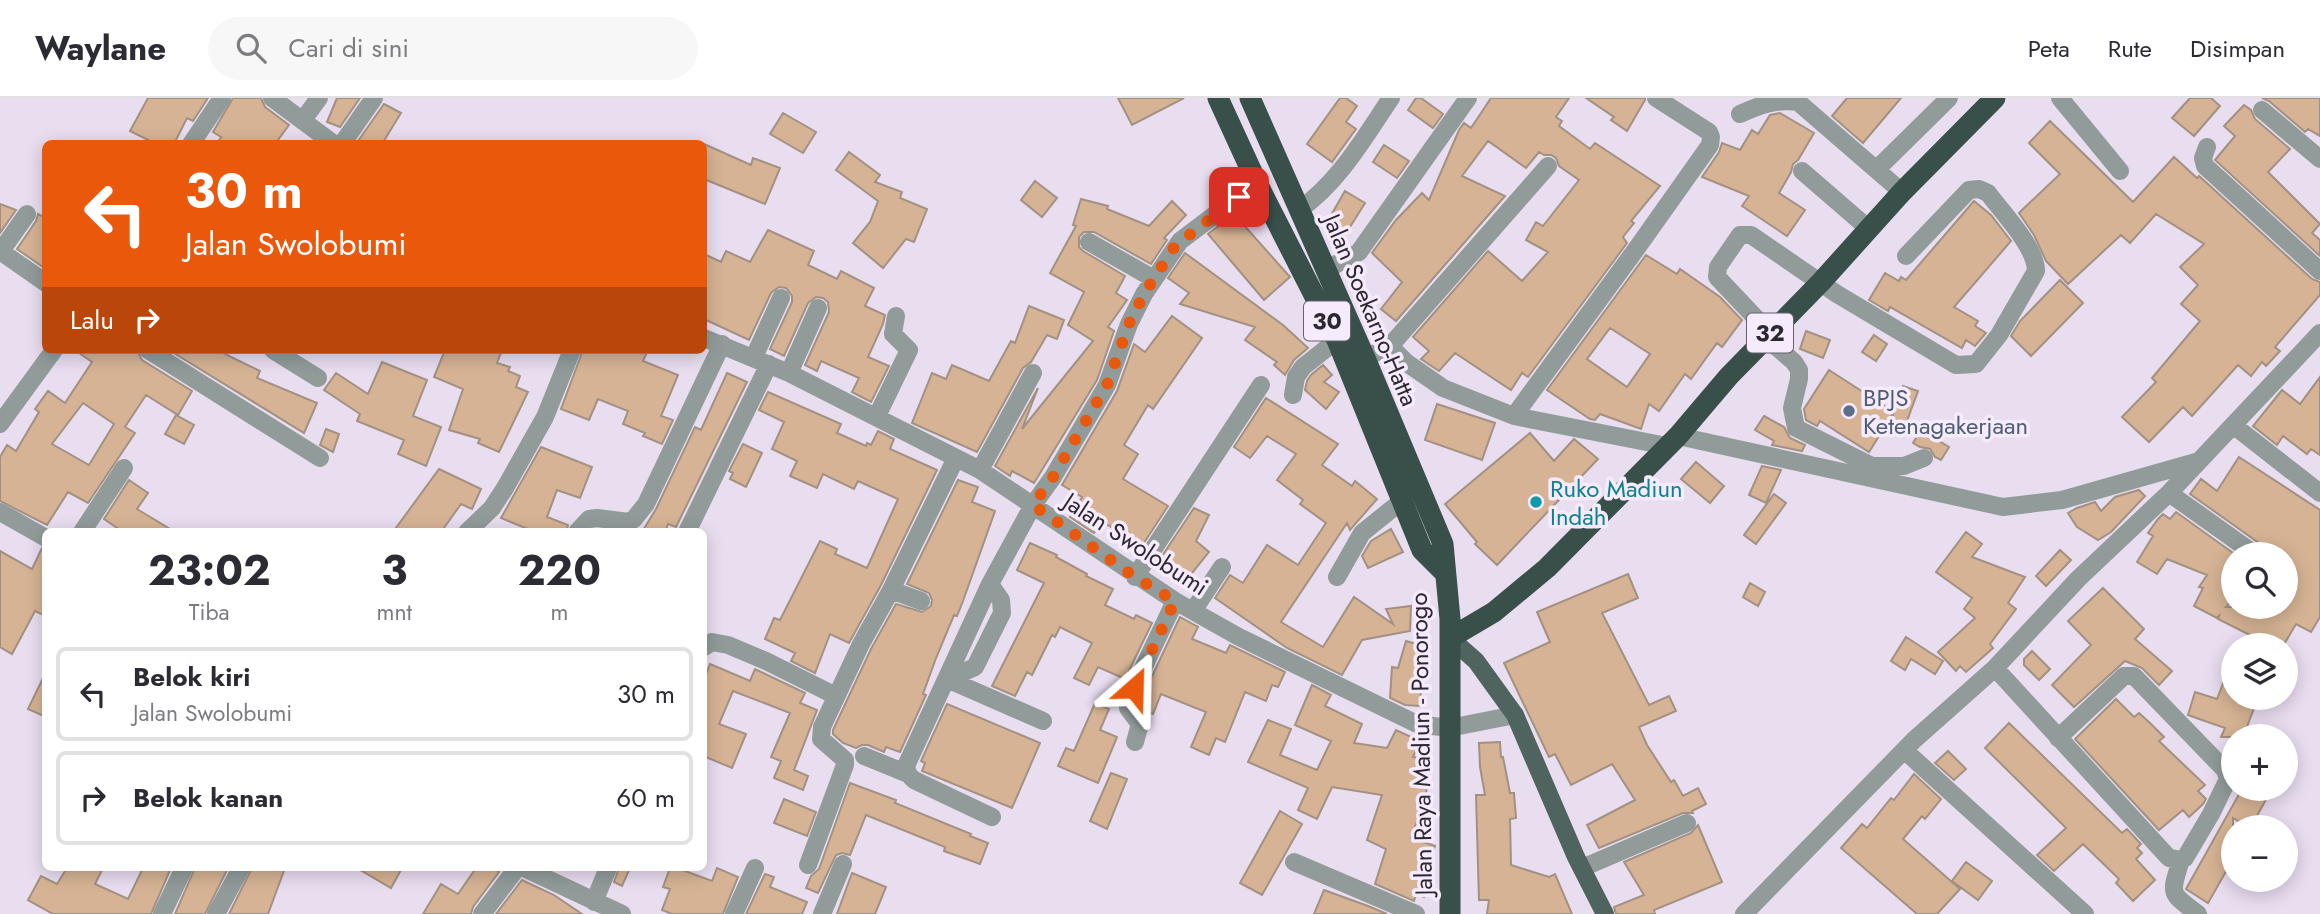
<!DOCTYPE html>
<html lang="id">
<meta charset="utf-8">
<style>
:root{--surface:#fff;--page:#f7f7f7;--text:#2b2b33;--muted:#7c7c81;--line:#e1e1e2}
body{margin:0;font-family:Jost,sans-serif;background:var(--page);color:var(--text);height:100vh;display:flex;flex-direction:column;font-size:26px;white-space:nowrap}
*{box-sizing:border-box;margin:0}
p{font-size:23px;color:var(--muted)}
.icon{flex:none;width:38px;height:38px;fill:none;stroke:currentColor;stroke-width:2;stroke-linecap:round;stroke-linejoin:round}
.map{position:relative;flex:1;overflow:hidden}
.drawer{position:absolute;left:42px;top:430px;width:665px;height:343px;display:flex;flex-direction:column;background:var(--surface);border-radius:10px;box-shadow:0 4px 18px #0003}
.drawer>*{flex:none}
.banner{position:absolute;left:42px;top:42px;width:665px;height:214px;border-radius:10px;box-shadow:0 4px 18px #0003;background:#ea580c;color:#fff;overflow:hidden}
.buttons{position:absolute;left:2221px;top:444px;display:grid;gap:14px}
.buttons a{display:grid;place-items:center;width:77px;height:77px;border-radius:50%;background:var(--surface);box-shadow:0 4px 18px #0003;font-size:35px}
.pin{position:absolute;display:grid;place-items:center;width:60px;height:60px;color:#fff;margin:-30px;border-radius:14px;box-shadow:0 4px 10px #0006}
.me{position:absolute;width:77px;margin:-38px;rotate:25deg;stroke-linejoin:round;filter:drop-shadow(0 0 5px #0008)}
.turn{display:flex;align-items:center;gap:24px;height:147px;padding:0 28px;font-size:32px}
.turn .icon{width:91px;height:91px;stroke-width:2.5}
.turn b{display:block;font-size:49px;line-height:60px}
.then{display:flex;align-items:center;height:66px;padding:0 28px;background:#0003;gap:14px;font-size:26px}
.eta{display:flex;justify-content:space-evenly;align-items:center;height:119px;text-align:center}
.eta b{font-size:42px;font-weight:700;line-height:49px}
ul{padding:0;list-style:none}
li{display:flex;align-items:center;gap:21px;height:94px;margin:0 14px 10px;padding:0 14px;border:4px solid var(--line);border-radius:10px}
li div{flex:1}
li b{display:block;font-size:26px}
li em{font-style:normal}
header{display:flex;align-items:center;gap:42px;box-sizing:border-box;height:98px;padding:0 35px;background:var(--surface);border-bottom:2px solid var(--line)}
header strong{font-size:33px}
nav{display:flex;gap:38px;margin-inline-start:auto;font-size:24px}
.search{width:490px;height:63px;background:var(--page);display:flex;align-items:center;gap:18px;box-sizing:border-box;padding:0 24px;border-radius:38px;color:var(--muted);font-size:26px}
.map>svg:first-child{display:block}
.building{fill:#d6b394;stroke:#a29183;stroke-width:2;fill-rule:evenodd}
.lines{fill:none;stroke-linecap:round;stroke-linejoin:round}
.minor{stroke:#919c9a;stroke-width:18}
.major{stroke:#4f635f;stroke-width:18}
.highway{stroke:#384f4a;stroke-width:21}
.route{stroke:#ea580c;stroke-width:12;stroke-dasharray:0 21.6}
.service-dot{fill:#5c6f8a;stroke:#f6eafd;stroke-width:2.5}
.culture-dot{fill:#0f9aa8;stroke:#f6eafd;stroke-width:2.5}
.labels{text-anchor:middle;dominant-baseline:central;stroke-width:7;stroke-linejoin:round;paint-order:stroke}
.shield{fill:#f6eafd;stroke:#69626d;stroke-width:2}
.shield-label{font-size:23px;font-weight:bold;fill:#2c282f}
.street-label{font-size:24px;fill:#2c282f;stroke:#f6eafd}
.service-label{font-size:24px;fill:#4e5e75;stroke:#f6eafd;text-anchor:start}
.culture-label{font-size:24px;fill:#0d838f;stroke:#f6eafd;text-anchor:start}
</style>
<header>
<strong>Waylane</strong>
<div class="search"><svg class="icon" aria-label="search" viewBox="0 0 24 24"><circle cx="10" cy="10" r="6"/><path d="M15 15l6 6"/></svg>Cari di sini</div>
<nav><a>Peta</a><a>Rute</a><a>Disimpan</a></nav>
</header>
<div class="map">
<svg width="2320" height="816" viewBox="0 0 2320 816">
<rect width="100%" height="100%" fill="#e9ddf0"/>
<path class="building" d="M148,0H208L193,23L187,20L174,46H156L130,33Z
M233,0H261L265,9L289,27L275,46H217L221,39L213,34Z
M337,0H360L340,29L327,24Z
M1118,0H1184L1132,27Z
M1340,0H1346L1357,8L1346,24L1356,31L1332,64L1307,46Z
M1416,0H1421L1443,16L1433,30L1408,12Z
M1491,0H1569L1556,19L1562,23L1559,28L1590,51L1595,45L1660,88L1631,123L1634,125L1623,139L1627,145L1528,279L1522,275L1511,292L1455,255L1439,273L1421,261L1429,253L1413,239L1488,153L1522,183L1548,154L1526,142L1536,124L1543,128L1579,82L1559,68L1556,60L1551,57H1544L1539,54L1526,70L1488,43L1462,78L1505,98L1396,223L1381,211L1402,184L1372,155L1396,122L1422,95L1429,102L1459,32L1464,25L1471,30Z
M1586,0H1645V2L1627,33L1611,22L1614,19Z
M1847,0H1901L1863,45L1832,18Z
M2190,0H2211L2220,8L2194,38L2172,20Z
M2262,0H2320V38L2308,31L2305,34L2269,3Z
M384,6L401,15L382,46H356Z
M2244,7L2251,12L2255,21L2290,51L2268,74L2320,126L2312,135L2320,142V158L2215,62L2235,38L2224,28Z
M783,15L816,34L803,55L770,36Z
M1780,15L1814,35L1798,62L1793,66L1791,74L1779,95L1805,112L1787,138L1742,108L1749,98L1702,79L1719,54L1722,45L1740,52L1752,32L1758,36L1770,17Z
M2050,23L2133,104L2174,59L2197,80L2199,78L2312,181L2320,184V197L2275,249L2280,253L2266,268L2262,264L2251,278L2238,267L2192,318L2183,309L2149,344L2122,319L2156,284L2152,280L2200,223L2181,206L2198,187L2180,169L2204,146L2156,116L2130,145L2121,137L2068,186L2046,163L2034,137L2019,115L2060,76L2029,45Z
M704,46L751,67L753,60L780,70L765,106L704,81Z
M1384,47L1409,63L1397,80L1373,64Z
M849,54L880,77L875,84L902,94L900,100L927,111L914,144L906,141L883,170L853,145L870,124L878,103L836,72Z
M1035,83L1057,100L1042,119L1021,102Z
M1345,93L1365,105L1345,137L1326,126Z
M1081,101L1108,108L1107,111L1149,128L1172,103L1186,117L1164,140L1167,142L1151,166L1094,134H1084L1079,139V149L1083,153L1125,178L1116,195L1127,202L1108,229L1114,233L1097,282L1034,385L1012,373L1010,378L995,368L1038,290L1022,331L1093,243L1068,227L1084,194L1050,175L1076,128L1073,127Z
M1974,103L1991,117L2011,143L1954,209L1978,223L1975,228L1986,235L1975,248L1966,242L1962,250L1890,209L1888,213L1869,202L1885,175L1899,183L1901,179L1906,182Z
M0,106L16,112L0,135Z
M38,116L46,120V171L17,151L36,123Z
M1234,116L1290,179L1264,202L1208,136Z
M768,132L814,153L808,167L837,181L841,173L874,190L865,208L885,217L883,226L868,259L889,268L871,304L852,294L859,280L821,263L817,273L805,267L829,214L828,204L823,200L816,199L808,205L784,258L770,251L792,204V198L786,190L779,189L771,195L749,242L704,221V156L721,164L726,153L750,164Z
M1185,155L1283,227L1308,250L1294,262L1285,277L1274,267L1277,264L1245,242L1255,229L1180,206L1189,195L1168,180Z
M1646,157L1677,176L1680,171L1720,199L1742,222L1722,249L1717,245L1691,281L1685,276L1659,313L1649,306L1641,331L1600,316L1595,322L1590,321L1547,292ZM1610,230L1650,256L1627,289L1587,261Z
M2060,182L2083,205L2031,258L2011,238L2020,223Z
M1029,208L1064,222L1057,241L1047,237L1031,264L1023,270L977,354L912,325L932,275L946,281L952,267L989,283L1011,243L1015,245Z
M1172,218L1202,240L1153,311L1148,307L1124,347L1138,356L1123,381L1168,408L1142,448L1101,423L1094,435L1070,419L1082,399L1062,387L1117,293L1134,246L1145,254Z
M1806,233L1830,242L1823,260L1800,251Z
M1874,237L1887,246L1876,263L1862,254Z
M75,252H137L142,262L192,293L178,317L146,297L125,329L135,335L88,405L68,394L47,427L0,403V359L7,347L16,353L39,314L35,311L48,293L65,305L92,264ZM83,305L114,326L89,367L52,346Z
M169,252H217L260,273L257,280L317,305L304,335Z
M445,252H502L497,265L510,269L508,273L520,278L516,289L528,294L499,354L478,345L480,341L449,332L463,291L434,279Z
M583,252H648L643,263L678,277L661,318L673,322L662,346L643,338L645,335L623,326L628,313L598,301L589,322L561,311Z
M382,264L427,282L413,318L441,329L426,368L398,356L404,342L357,323L360,316L324,292L336,275L368,296Z
M1323,267L1332,277L1324,284L1339,294L1326,311L1305,292L1307,283L1311,277Z
M1829,272L1894,314L1869,354L1820,323L1817,328L1806,322L1804,311Z
M727,275L747,284L676,429L668,426L665,434H642L656,411L695,329L701,332Z
M2320,279V357L2311,351L2307,356L2283,338L2277,347L2253,328L2282,292L2300,306Z
M1903,288L1918,293L1904,331L1891,323Z
M768,294L841,326L837,335L866,348L867,345L871,347L878,333L894,341L890,351L937,372L881,487L849,545L830,536L815,575L791,563L795,555L765,541L774,520L780,522L820,443L837,451L835,456L867,470L898,401L858,383L854,391L823,376L817,390L790,378L797,363L772,351L784,324L759,312Z
M1266,300L1338,346L1322,367L1352,388L1355,383L1377,401L1350,432L1347,425L1281,524L1323,549L1354,499L1393,526L1386,511L1411,508L1410,533L1362,542L1342,577L1287,550L1215,500L1230,477L1243,485L1267,447L1298,467L1326,425L1300,406L1303,402L1277,382L1296,356L1267,338L1250,360L1234,349Z
M1437,306L1495,325L1482,362L1425,342Z
M176,317L194,327L184,346L165,336Z
M1764,318L1784,329L1790,340L1805,347L1802,353L1772,347L1774,343L1755,332Z
M326,331L339,336L333,354L320,347Z
M1921,332L1949,349L1941,362L1935,359L1930,351L1920,349L1913,345Z
M1530,335L1554,363L1574,341L1598,361L1497,467L1475,446L1477,444L1445,406Z
M743,346L762,355L746,389L730,381L733,375L729,373Z
M541,349L592,369L580,400L557,392L547,419L568,427L566,434H535L501,420Z
M2239,359L2320,412V519L2311,534L2296,526L2283,548H2249L2254,539L2218,521L2220,516L2217,520L2194,508L2203,490L2199,489L2207,477L2167,461L2157,476L2137,464L2153,438L2148,435L2158,421L2163,416L2170,421L2176,414L2233,455V501L2226,509H2286V457H2267L2263,448L2190,396L2201,381L2217,393Z
M1696,364L1724,388L1710,405L1681,381Z
M1762,368L1781,372L1766,405L1749,397Z
M439,371L481,391L472,411L461,406L441,434H393Z
M129,382L148,395L137,411L175,434H123L104,421Z
M958,382L978,389L972,404L995,413L963,503L957,518L954,517L936,560L923,596L926,597L900,654L886,649L884,654L868,647H862L856,650L843,645L833,636V632L871,551L896,506L922,514L931,508L932,502L929,495L907,486Z
M2139,392L2145,398L2111,434L2098,442L2077,429L2068,415L2077,410L2095,404L2101,413L2115,399Z
M1774,396L1786,405L1756,446L1744,437Z
M1194,410L1209,417L1196,443L1209,454L1184,485L1158,464Z
M1391,431L1403,454L1368,470L1362,458L1371,443Z
M1966,434L1982,446L1972,459L2025,479L2008,505L2016,511L1990,546L1993,550L1966,574L1960,568L1956,573L1938,554L1975,520L1964,511L1972,500L1936,474Z
M1030,445L1057,457L1056,459L1087,476L1086,478L1113,491L1105,507L1134,521L1136,517L1152,525L1125,581L1098,569L1089,587L1074,580L1092,545L1060,529L1055,539L1052,537L1032,577L1027,574L1015,598L992,588L1044,485L1017,472Z
M42,450L46,451V518L35,513L12,556L0,549V453L32,471Z
M2060,452L2071,462L2046,488L2036,478Z
M1628,476L1638,500L1602,515L1649,607L1669,598L1676,613L1639,629L1647,647L1671,684L1674,682L1683,698L1698,690L1706,706L1692,713L1693,715H1683L1599,750L1587,727L1635,702L1612,666L1571,687L1555,656L1549,659L1504,565L1550,544L1537,514Z
M1750,485L1765,494L1758,508L1743,499Z
M2103,490L2144,531L2135,541L2172,573L2159,587L2142,570L2125,563L2074,609L2052,587L2091,547L2068,523Z
M1180,519L1198,529L1192,541L1226,555L1230,547L1285,574L1278,589L1272,587L1266,603L1245,594L1225,644L1216,640L1209,657L1191,649L1206,614L1161,596L1153,616L1144,613L1139,606Z
M1906,539L1943,563L1935,576L1911,561L1905,572L1891,563Z
M1406,543L1423,548L1417,571H1422L1420,608L1405,607L1390,600L1392,569L1398,570Z
M2032,553L2050,571L2039,582L2024,567V561Z
M2232,562L2233,600H2258L2243,639H2221L2225,630L2188,617L2195,594L2217,601Z
M710,566L750,583L755,571L805,595L800,605L817,612L794,672L808,678L803,692L774,680L781,663L771,659L790,615L733,593L719,626L746,636L732,670L706,659L704,663V582Z
M46,574V619L28,611Z
M1312,587L1331,597L1325,608L1362,626L1354,645L1387,650L1396,632L1420,643L1413,659L1431,662L1425,702L1411,740L1435,748L1428,768L1433,769L1424,799L1416,796L1414,803L1375,786L1386,751L1367,742L1382,697L1332,689L1317,721L1298,712L1308,690L1248,664L1268,622L1291,631L1280,657L1317,672L1331,643L1295,627Z
M2116,601L2134,619L2139,615L2150,625L2164,639L2159,643L2205,687L2198,693L2206,701L2203,706L2189,719L2183,712L2159,732L2075,641Z
M1095,605L1109,611L1100,632L1117,639L1098,685L1058,668L1066,650L1074,653Z
M947,606L1040,645L1012,710L922,673L925,665L921,663Z
M2009,625L2122,735L2127,731L2141,746L2137,750L2142,755L2136,761L2155,782L2133,803L2116,785L2119,781L2083,746L2054,773L2037,757L2066,730L1985,650Z
M1500,644L1501,659H1503L1510,695H1514L1516,720L1510,721L1511,767L1549,779L1555,776L1572,816H1487L1489,802H1479L1476,697H1485L1480,669L1479,645Z
M1948,653L1966,671L1954,682L1935,665Z
M1111,675L1127,681L1107,731L1090,723Z
M1914,676L1941,701L1925,721L1922,718L1903,741L1960,791L1937,816H1917L1841,750L1862,726L1867,730L1891,700L1894,702Z
M850,685L896,702L895,705L971,736L970,738L988,745L980,766L944,753L945,749L866,717L850,757L842,755L836,757L818,795L806,790L811,778L819,771Z
M2242,691H2272L2250,730L2233,720V761L2208,805L2186,791Z
M784,701L816,714L807,738L774,725Z
M1280,713L1302,726L1262,797L1240,785Z
M1698,727L1722,784L1654,812L1655,816H1616L1614,809L1644,797L1624,764L1691,735Z
M1966,764L1992,783L1978,802L1952,783Z
M67,770H103L95,786L128,801L143,770H171L151,816H53L28,802L41,778L57,786Z
M195,770H228L205,816H175Z
M252,770H285L268,816H229Z
M357,770H402L391,790Z
M476,770H493L499,774L473,809L471,816H423L441,786L458,796Z
M619,770H630L622,788L614,784Z
M670,770H677L712,783L717,770L738,779L723,816H672L662,812L670,791L663,789Z
M852,775L886,789L875,816H837Z
M765,776L774,779L770,789L807,804L802,816H746Z
M522,782L554,797L582,816H496Z
M1324,792L1368,808L1387,816H1314Z"/>
<g class="lines">
<path class="minor" d="M272,0L334,46
M2060,0L2120,73
M2262,12L2320,61
M1740,16C1760,7 1776,1 1798,4L1902,94
M303,22L319,0
M191,46L222,0
M342,46L374,0
M2207,49L2203,60L2205,68L2320,173
M1877,71L1949,0
M1802,73L1869,131
M1299,112C1339,84 1364,40 1391,0
M1089,144L1154,181
M0,153L46,185
M1,153L27,116
M1327,171L1359,154L1468,0
M1770,235L1717,179L1718,169L1740,137H1751L1837,196L1956,267L1976,266L1999,237L2036,173C2036,149 2002,114 1988,95L1979,91L1969,92L1906,158
M704,240L789,275L980,372L1175,503L1239,539L1417,626L1449,630L1515,617
M1766,240L1794,264L1799,272V281L1792,310L1796,330L1872,368H1904L1924,360
M1390,248L1548,68
M148,252L320,360
M273,252L318,280
M754,259L781,200
M1365,260L1390,248L1407,265L1443,290L1514,318L1667,348
M789,275L818,210
M1293,297L1296,279L1303,269L1337,242
M877,318L909,252L893,236L896,218
M1514,318L1637,150L1710,47L1711,39L1709,34L1656,0
M0,326L54,252
M2233,327L2320,395
M1678,338L2003,409L2062,402L2196,364
M980,372L1033,275
M2169,395L2256,457
M0,414L46,440
M82,434L124,370
M467,434L492,410L505,390L545,319L572,252
M577,434L589,421L597,420L629,424L634,421L646,406L722,246
M687,434L769,266
M1135,479L1261,287
M1337,479L1362,435L1403,402
M891,492L921,503
M1193,513L1222,469
M704,549L712,544L728,547L766,563L836,598
M1995,570L2169,760L2181,762L2185,760L2211,716L2228,681L2225,672L2134,578H2124L2058,640
M951,571L964,574L975,569L1002,515L1001,502L990,486
M947,581L1043,623
M1135,644L1140,626L1128,610V602L1175,503
M1904,652L2085,816
M864,658L908,676
M992,719L914,682L908,676L906,668L990,486L1033,407L1053,379L1107,287L1129,226L1144,196L1180,143L1257,85
M2181,762C2170,797 2169,794 2198,816
M1294,764L1416,816
M808,767L845,667V662L821,641L822,629L861,546L891,492L956,360
M524,770L622,816
M1582,770L1687,725
M594,804L608,770
M162,816L184,770
M216,816L241,770
M482,816L517,770
M734,816L755,770
M822,816L843,766
M1744,816L1914,642L1995,570L2078,481L2169,395L2320,235"/>
<path class="major" d="M1450,540L1476,563L1515,617L1576,759L1605,816"/>
<path class="highway" d="M1218,0L1257,85L1337,242L1422,452L1444,474
M1250,0L1365,260L1443,446L1450,521V816
M1450,540L1494,514L1547,470L1678,338L1729,278L1821,184L1902,94L1995,0"/>
</g>
<g class="lines">
<path class="route" d="M1134,590L1175,503L1135,479L1033,407L1053,379L1107,287L1129,226L1144,196L1175,148L1239,99"/>
</g>
<circle class="service-dot" cx="1849" cy="313" r="7"/>
<circle class="culture-dot" cx="1536" cy="404" r="7"/>
<g class="labels">
<g class="shield">
<rect x="1304" y="203.5" width="46" height="39" rx="5"/>
<rect x="1747" y="215.5" width="46" height="39" rx="5"/>
</g>
<g class="shield-label">
<text x="1327" y="223">30</text>
<text x="1770" y="235">32</text>
</g>
<g class="street-label">
<text transform="translate(1371 212) rotate(67)">Jalan Soekarno-Hatta</text>
<text transform="translate(1136 446) rotate(33)">Jalan Swolobumi</text>
<text transform="translate(1421 646) rotate(-91)">Jalan Raya Madiun - Ponorogo</text>
</g>
<g class="service-label">
<text x="1863" y="299">BPJS<tspan x="1863" dy="28">Ketenagakerjaan</tspan></text>
</g>
<g class="culture-label">
<text x="1550" y="390">Ruko Madiun<tspan x="1550" dy="28">Indah</tspan></text>
</g>
</g>
</svg>
<div class="buttons">
<a><svg class="icon" aria-label="search" viewBox="0 0 24 24"><circle cx="10" cy="10" r="6"/><path d="M15 15l6 6"/></svg></a>
<a><svg class="icon" aria-label="layers" viewBox="0 0 24 24"><path d="M12 4l9 5-9 5-9-5zM3 14l9 5 9-5"/></svg></a>
<a>+</a>
<a>−</a>
</div>
<div class="pin" style="left:1239px;top:99px;background:#d93025"><svg class="icon" aria-label="arrive" viewBox="0 0 24 24"><path d="M6 21V4h12l-3 4 3 4H6"/></svg></div>
<svg class="me" style="left:1134px;top:590px" viewBox="-20 -20 40 40"><path d="M0-17L14 15 0 8-14 15z" fill="#ea580c" stroke="#fff" stroke-width="4"/></svg>
<div class="banner">
<div class="turn"><svg class="icon" aria-label="left" viewBox="0 0 24 24"><path d="M17 20v-9H6M10 6l-5 5 5 5"/></svg><div><b>30 m</b>Jalan Swolobumi</div></div>
<div class="then">Lalu<svg class="icon" aria-label="right" viewBox="0 0 24 24"><path d="M7 20v-9h11M14 6l5 5-5 5"/></svg></div>
</div>
<section class="drawer">
<div class="eta">
<div><b>23:02</b><p>Tiba</p></div>
<div><b>3</b><p>mnt</p></div>
<div><b>220</b><p>m</p></div>
</div>
<ul>
<li><svg class="icon" aria-label="left" viewBox="0 0 24 24"><path d="M17 20v-9H6M10 6l-5 5 5 5"/></svg><div><b>Belok kiri</b><p>Jalan Swolobumi</p></div><em>30 m</em></li>
<li><svg class="icon" aria-label="right" viewBox="0 0 24 24"><path d="M7 20v-9h11M14 6l5 5-5 5"/></svg><div><b>Belok kanan</b></div><em>60 m</em></li>
</ul>
</section>
</div>
